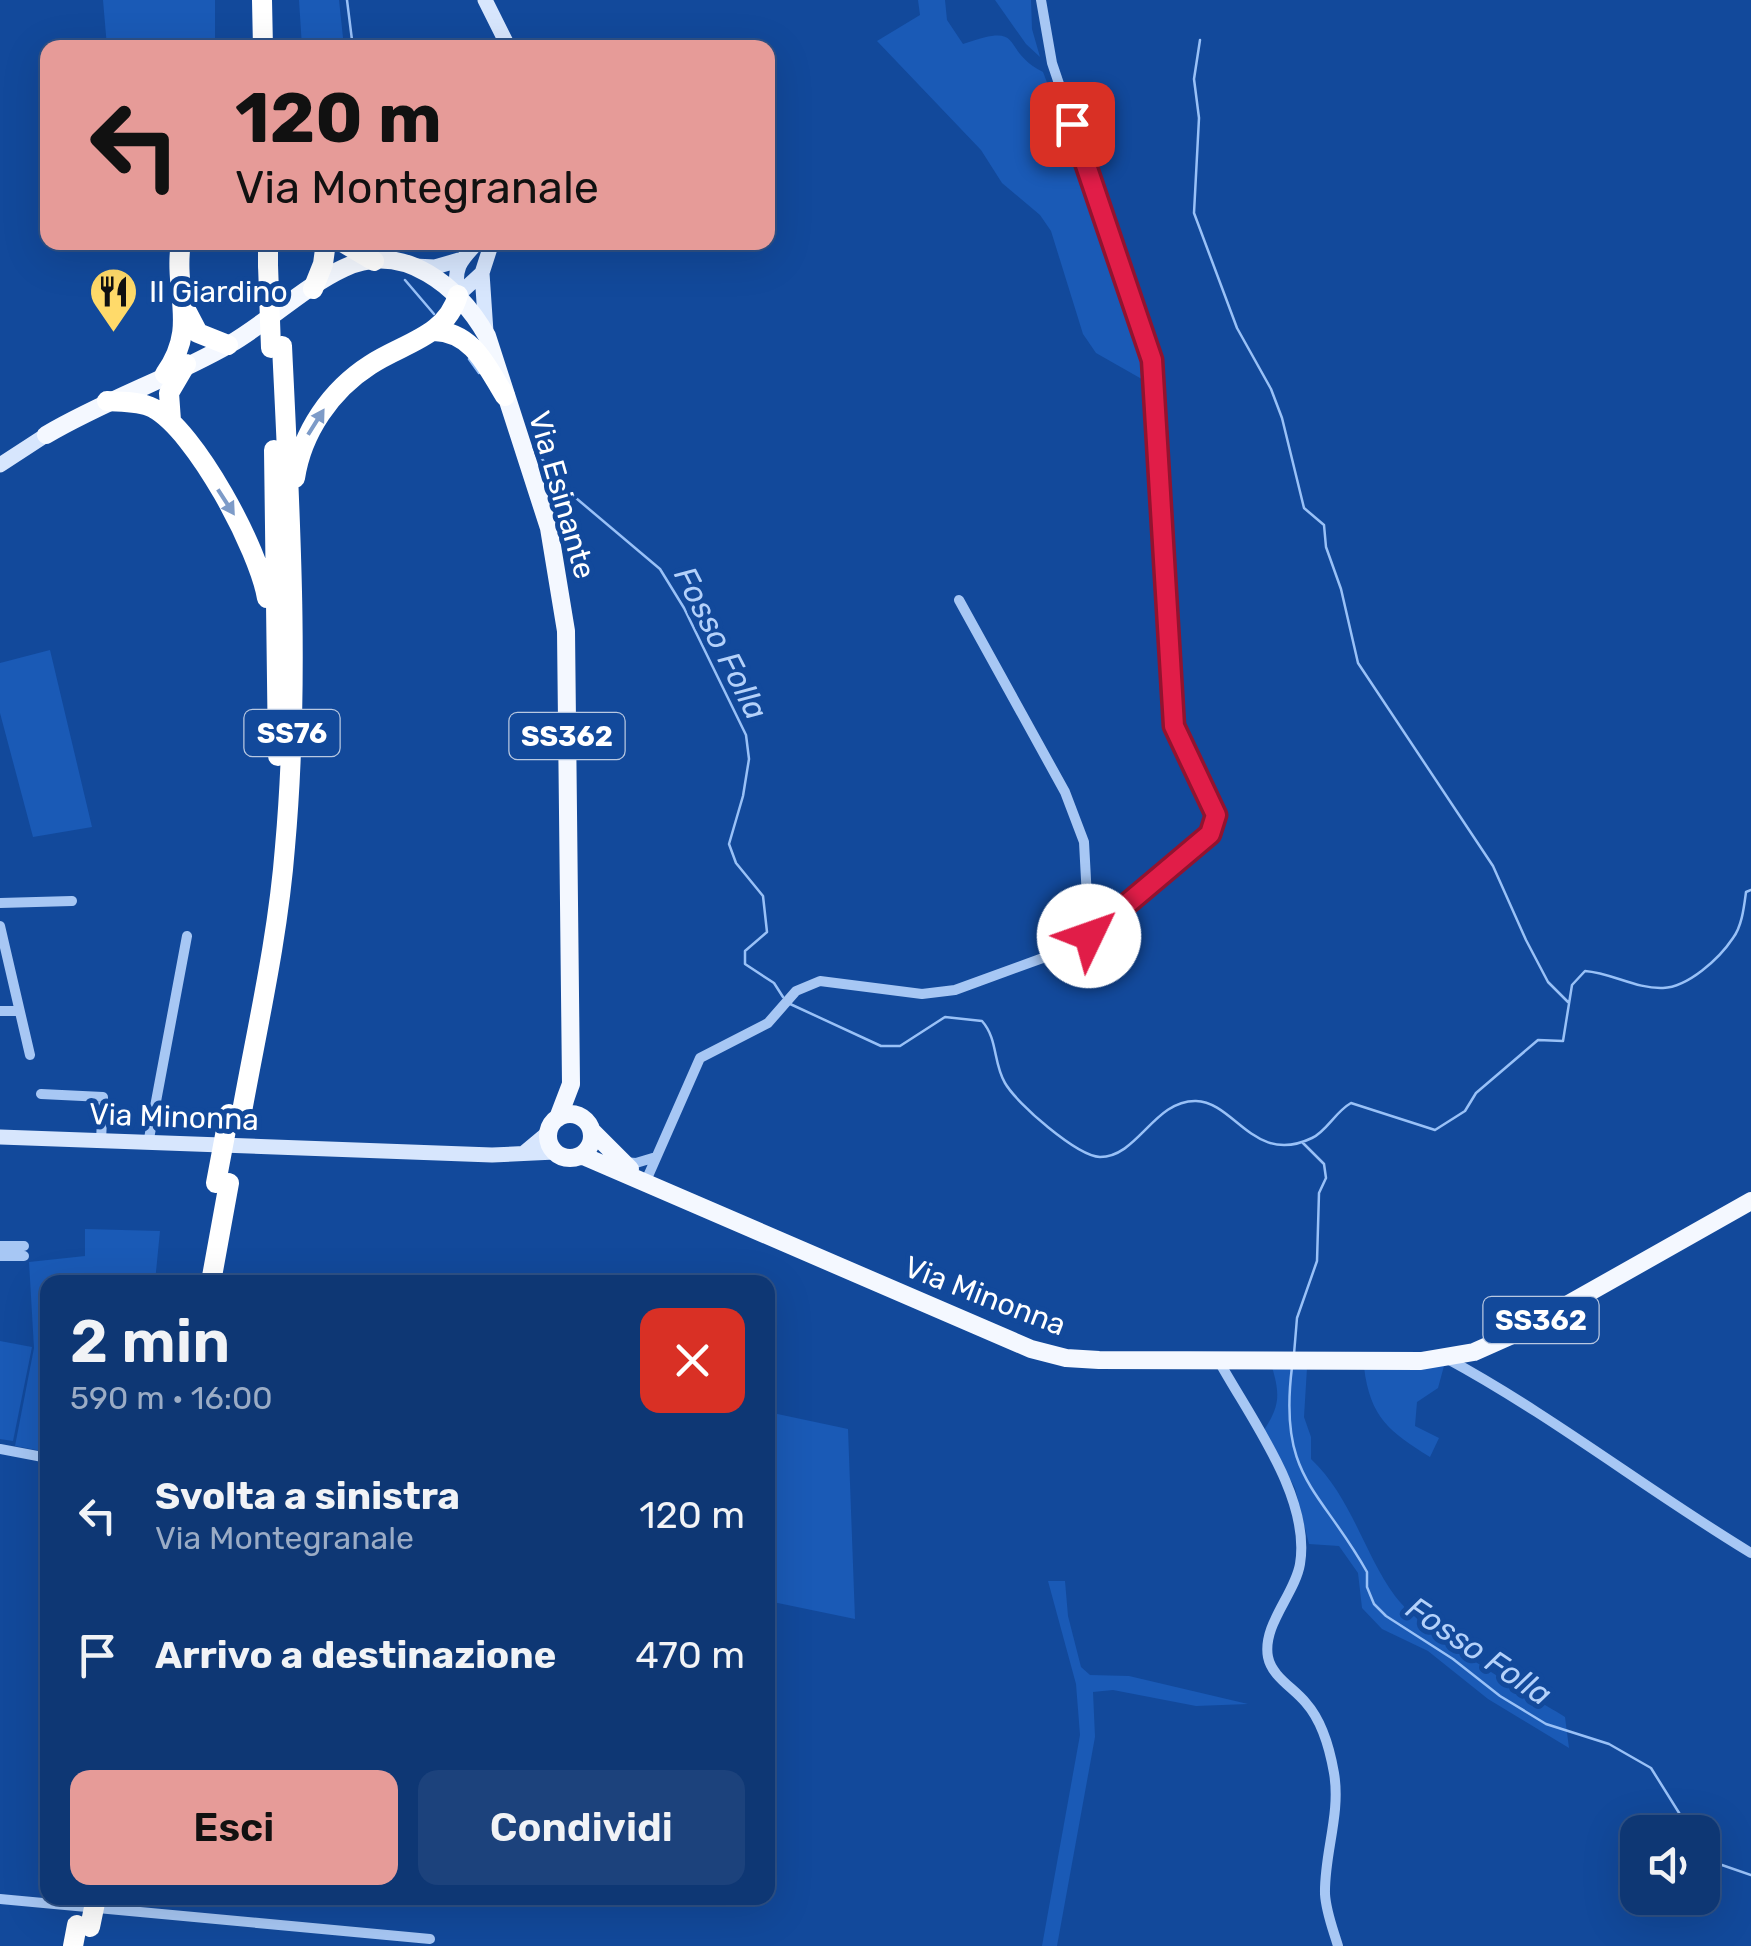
<!DOCTYPE html>
<html lang="it">
<meta charset="utf-8">
<style>
:root{--surface:#0e3774;--page:#1c427c;--text:#f1f3f6;--muted:#9bacc5;--line:#2e5186;--accent:#e69b98}
body{margin:0;font-family:Rubik,sans-serif;background:var(--page);color:var(--text);height:100vh;display:flex;flex-direction:column;font-size:38px;white-space:nowrap}
*{box-sizing:border-box;margin:0}
p{font-size:32px;color:var(--muted)}
.icon{flex:none;width:55px;height:55px;fill:none;stroke:currentColor;stroke-width:2;stroke-linecap:round;stroke-linejoin:round}
.map{position:relative;flex:1;overflow:hidden}
.sheet{position:absolute;left:40px;top:1275px;width:735px;height:630px;display:flex;flex-direction:column;background:var(--surface);border-radius:20px;box-shadow:0 10px 40px #0002,0 0 0 2px var(--line)}
.sheet>*{flex:none}
.top-card{position:absolute;left:40px;top:40px;width:735px;height:210px;border-radius:20px;box-shadow:0 10px 40px #0002,0 0 0 2px var(--line);background:#e69b98;color:#111;overflow:hidden}
.tools{position:absolute;left:1620px;top:1815px;display:grid;gap:20px}
.tools a{display:grid;place-items:center;width:100px;height:100px;border-radius:20px;background:var(--surface);box-shadow:0 10px 40px #0002,0 0 0 2px var(--line);font-size:50px}
.pin{position:absolute;display:grid;place-items:center;width:85px;height:85px;color:#fff;margin:-42px;border-radius:20px;box-shadow:0 5px 15px #0006}
.me{position:absolute;width:110px;margin:-55px;rotate:48deg;stroke-linejoin:round;filter:drop-shadow(0 0 8px #0008)}
.turn{display:flex;align-items:center;gap:35px;height:210px;padding:0 30px;font-size:45px}
.turn .icon{width:130px;height:130px;stroke-width:2.5}
.turn b{display:block;font-size:70px;line-height:85px}
.round{display:grid;place-items:center;flex:none;width:105px;height:105px;border-radius:20px;background:var(--page)}
.head{display:flex;align-items:center;justify-content:space-between;height:170px;padding:0 30px}
h1{font-size:60px;font-weight:600;line-height:75px}
.primary-button{display:flex;gap:20px;margin-top:auto;padding:20px 30px}
.primary-button a{flex:1;height:115px;border-radius:20px;background:var(--accent);color:#111;font-size:40px;font-weight:600;line-height:115px;text-align:center}
.primary-button a+a{background:var(--page);color:var(--text)}
ul{padding:0;list-style:none}
li{display:flex;align-items:center;gap:30px;height:140px;padding:0 30px}
li div{flex:1}
li b{display:block;font-size:38px}
li em{font-style:normal}
.map>svg:first-child{display:block}
.green{fill:#1a5ab6}
.lines{fill:none;stroke-linecap:round;stroke-linejoin:round}
.stream{stroke:#99c1f7;stroke-width:2.5}
.street{stroke:#a7c7f4;stroke-width:10}
.secondary{stroke:#d7e6fd;stroke-width:15}
.primary{stroke:#f4f8ff;stroke-width:18}
.highway{stroke:#fff;stroke-width:20}
.highway-bridge{stroke:#fff;stroke-width:20}
.oneway{fill:#7d9bc8}
.route-casing{stroke:#92132f;stroke-width:25}
.route{stroke:#e11d48;stroke-width:18}
.labels{text-anchor:middle;dominant-baseline:central;stroke-width:10;stroke-linejoin:round;paint-order:stroke}
.shield{fill:#12499b;stroke:#b8c8e1;stroke-width:2.5}
.shield-label{font-size:28px;font-weight:bold;fill:#fff}
.poi-label{font-size:30px;fill:#fff;stroke:#12499b;text-anchor:start}
.street-label{font-size:30px;fill:#fff;stroke:#12499b}
.water-label{font-size:32px;font-style:italic;fill:#b4d1fa;stroke:#12499b}
</style>
<div class="map">
<svg width="1751" height="1946" viewBox="0 0 1751 1946">
<rect width="100%" height="100%" fill="#12499b"/>
<path class="green" d="M103,0H215V47H107Z
M299,0H339L344,47H302Z
M918,0H945L947,20L963,44C1028,21 998,49 1043,72L1137,319L1147,382L1096,353L1083,334L1051,231L1040,215L1002,183L981,150L877,41L920,15Z
M995,0H1031L1032,29L1040,57L1026,44Z
M50,650L92,827L33,837L0,713V663Z
M85,1229L160,1231L155,1282H48V1403L42,1432L47,1434V1452L15,1446L34,1348L29,1262L85,1256Z
M0,1341L32,1347L13,1441L0,1439Z
M1444,1366L1438,1388L1417,1402L1415,1426L1439,1438L1430,1457C1390,1432 1370,1418 1364,1367Z
M1272,1367L1307,1368L1304,1417L1311,1437V1459C1352,1498 1363,1552 1395,1596C1425,1636 1521,1690 1565,1717L1569,1748L1488,1699L1428,1651L1382,1629L1362,1608L1358,1573L1339,1546L1309,1544L1295,1488L1264,1430C1280,1406 1280,1394 1272,1367Z
M768,1412L848,1429L855,1619L768,1601Z
M1048,1581H1065L1068,1616L1081,1667L1090,1675L1129,1676L1248,1704L1196,1706L1113,1690L1093,1692L1095,1737L1057,1946H1042L1080,1735L1076,1684Z"/>
<g class="lines">
<path class="stream" d="M347,0L353,48
M1200,40L1194,79L1199,118L1194,213L1237,328L1271,389L1282,418L1304,508L1324,525L1326,547L1341,589L1358,663L1493,866L1526,940L1548,982L1568,1002
M411,245L412,242
M405,280L434,314
M469,359L479,373
M542,459L570,493L660,569L684,608L746,735L749,759L743,796L729,844L736,863L763,896L767,932L745,951V964L774,983L783,997
M788,1003L881,1046H900L945,1017L982,1021C998,1039 993,1063 1005,1083C1017,1104 1077,1156 1100,1157C1138,1157 1154,1100 1196,1101C1235,1102 1254,1166 1312,1138C1327,1131 1335,1112 1351,1103L1435,1130L1465,1111L1476,1093L1538,1040L1563,1041L1572,985L1585,971C1612,973 1636,989 1663,988C1688,987 1719,959 1733,938C1742,926 1744,907 1746,892L1751,890
M1294,1354L1297,1318L1317,1261L1319,1193L1326,1178L1324,1164L1302,1142
M1292,1367C1278,1478 1320,1488 1367,1572V1587L1374,1604L1386,1616L1453,1659L1500,1696L1546,1724L1609,1744L1651,1768L1691,1832
M1702,1847L1719,1864L1751,1875"/>
<path class="street" d="M369,243V242
M959,600L1065,792L1084,842L1089,936
M0,903L72,901
M0,926L30,1055
M0,1011H19
M41,1094L103,1097L101,1141
M148,1144L187,936
M623,1162L636,1163L656,1157
M645,1183L700,1058L768,1023L796,991L820,981L922,994L955,990L1062,951L1089,936L1209,834L1217,815L1173,726L1152,359L1052,63L1041,0
M0,1246H24
M0,1256H24
M1446,1358C1553,1416 1647,1490 1751,1553
M1220,1363C1251,1419 1311,1498 1300,1564C1295,1594 1262,1625 1268,1657C1272,1677 1294,1688 1306,1703C1322,1721 1330,1750 1334,1773C1341,1814 1324,1854 1325,1894C1326,1912 1333,1929 1338,1946
M0,1449L48,1458
M0,1899L430,1939"/>
<path class="secondary" d="M485,0L509,48
M478,242C459,261 453,269 458,295L482,273
M414,266L435,267L459,260
M486,332L482,273L492,242
M0,465L46,435
M0,1137L492,1155L555,1152
M525,1152L549,1132"/>
<path class="primary" d="M46,435C105,400 171,378 230,344C268,322 305,286 344,268C404,240 459,287 487,336L549,528L566,631L571,1084L558,1118
M548 1136a22 22 0 1 1 44 0a22 22 0 1 1-44 0Z
M592,1131L630,1169
M581,1155L1031,1349L1066,1358L1099,1360L1421,1361L1474,1352L1519,1332L1751,1201"/>
<path class="highway" d="M262,0L263,48
M268,242V265
M342,242L374,261
M313,289L323,264L326,242
M187,312L198,333L228,345
M434,331C473,332 487,367 505,396
M165,374C199,326 173,294 181,242
M107,401C121,402 140,401 153,408C196,431 259,550 267,598
M171,421L169,393L186,364
M274,450L278,756
M295,478C302,432 331,390 370,365C403,343 446,337 458,295
M241,1117C257,1028 278,938 285,847C300,680 290,513 282,346
M211,1282L229,1183
M73,1946L77,1925"/>
<path class="highway-bridge" d="M268,265L271,348
M216,1183L229,1114
M90,1927L96,1898"/>
</g>
<defs><path id="oneway-solid" d="M-6-.8H1V-3.2L6.5 0L1 3.2V.8H-6Z" transform="scale(2.5)"/></defs>
<g class="oneway">
<use href="#oneway-solid" transform="translate(316 422) rotate(-58)"/>
<use href="#oneway-solid" transform="translate(226 502) rotate(57)"/>
</g>
<g class="lines">
<defs>
<path id="route" d="M1072,124L1152,360L1174,726L1216,815L1210,834L1089,936"/>
</defs>
<use href="#route" class="route-casing"/>
<use href="#route" class="route"/>
</g>
<defs>
<symbol id="restaurant-pin" viewBox="-11 -11 22 30"><path d="M0 17L-7.5 6A9.5 9.5 0 1 1 7.5 6Z" fill="#ffda6a" stroke="#12499b"/><path d="M-5-6h1v4h1v-4h1v4h1v-4h1v5L-1.5 .5V6h-2V.5L-5-1ZM5-6V6H3V1.5H1.5Q1.5-4 5-6Z" fill="#111"/></symbol>
</defs>
<g fill-rule="evenodd">
<use href="#restaurant-pin" x="86" y="264" width="55" height="75"/>
</g>
<g class="labels">
<g class="shield">
<rect x="244.5" y="710" width="95" height="46" rx="8"/>
<rect x="509.5" y="713" width="115" height="46" rx="8"/>
<rect x="1483.5" y="1297" width="115" height="46" rx="8"/>
</g>
<g class="shield-label">
<text x="292" y="733">SS76</text>
<text x="567" y="736">SS362</text>
<text x="1541" y="1320">SS362</text>
</g>
<g class="poi-label">
<text x="149" y="292">Il Giardino</text>
</g>
<g class="street-label">
<text transform="translate(562 495) rotate(74)">Via Esinante</text>
<text transform="translate(174 1117) rotate(2)">Via Minonna</text>
<text transform="translate(985 1296) rotate(21)">Via Minonna</text>
</g>
<g class="water-label">
<text transform="translate(721 643) rotate(63)">Fosso Folla</text>
<text transform="translate(1479 1651) rotate(34)">Fosso Folla</text>
</g>
</g>
</svg>
<div class="tools">
<a><svg class="icon" aria-label="sound" viewBox="0 0 24 24"><path d="M4 9h4l5-4v14l-5-4H4zM17 9q2 3 0 6"/></svg></a>
</div>
<div class="pin" style="left:1072px;top:124px;background:#d93025"><svg class="icon" aria-label="arrive" viewBox="0 0 24 24"><path d="M6 21V4h12l-3 4 3 4H6"/></svg></div>
<svg class="me" style="left:1089px;top:936px" viewBox="-20 -20 40 40"><circle r="19" fill="#fff"/><path d="M0-13L10 11 0 6-10 11z" fill="#e11d48"/></svg>
<div class="top-card">
<div class="turn"><svg class="icon" aria-label="left" viewBox="0 0 24 24"><path d="M17 20v-9H6M10 6l-5 5 5 5"/></svg><div><b>120 m</b>Via Montegranale</div></div>
</div>
<section class="sheet">
<div class="head"><div><h1>2 min</h1><p>590 m · 16:00</p></div><a class="round" style="background:#d93025;color:#fff"><svg class="icon" aria-label="close" viewBox="0 0 24 24"><path d="M6 6l12 12M18 6L6 18"/></svg></a></div>
<ul>
<li><svg class="icon" aria-label="left" viewBox="0 0 24 24"><path d="M17 20v-9H6M10 6l-5 5 5 5"/></svg><div><b>Svolta a sinistra</b><p>Via Montegranale</p></div><em>120 m</em></li>
<li><svg class="icon" aria-label="arrive" viewBox="0 0 24 24"><path d="M6 21V4h12l-3 4 3 4H6"/></svg><div><b>Arrivo a destinazione</b></div><em>470 m</em></li>
</ul>
<div class="primary-button"><a>Esci</a><a>Condividi</a></div>
</section>
</div>
